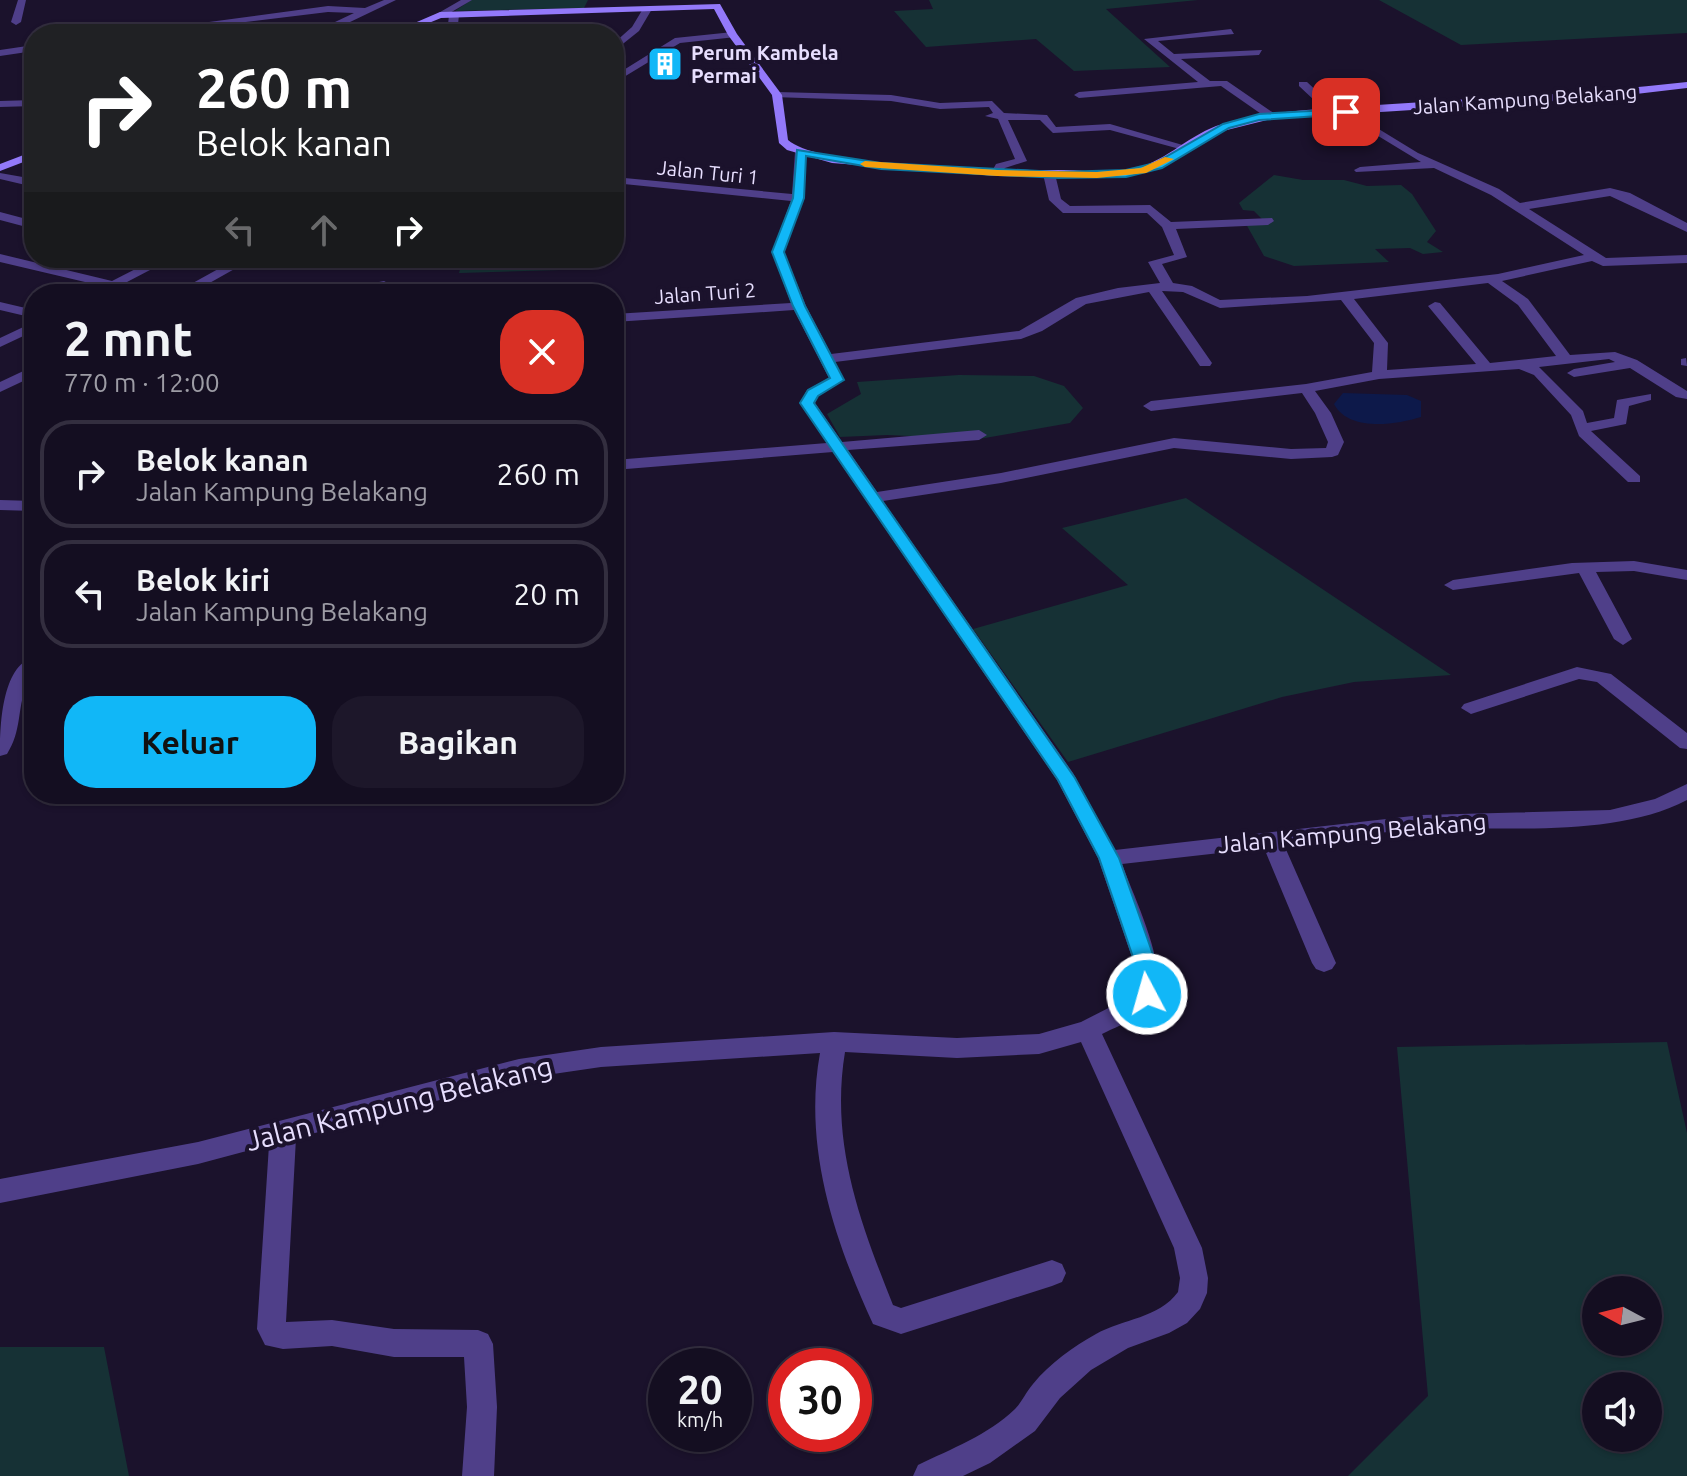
<!DOCTYPE html>
<html lang="id">
<meta charset="utf-8">
<style>
:root{--surface:#140e21;--page:#1d172a;--text:#f1f3f6;--muted:#9d9ca5;--line:#332e3f;--accent:#11b7f7}
body{margin:0;font-family:Ubuntu,sans-serif;background:var(--page);color:var(--text);height:100vh;display:flex;flex-direction:column;font-size:30px;white-space:nowrap}
*{box-sizing:border-box;margin:0}
p{font-size:26px;color:var(--muted)}
.icon{flex:none;width:44px;height:44px;fill:none;stroke:currentColor;stroke-width:2;stroke-linecap:round;stroke-linejoin:round}
.map{position:relative;flex:1;overflow:hidden}
.details{position:absolute;left:24px;top:284px;width:600px;height:520px;display:flex;flex-direction:column;background:var(--surface);border-radius:32px;box-shadow:0 2px 6px #0004,0 0 0 2px var(--line)}
.details>*{flex:none}
.banner{position:absolute;left:24px;top:24px;width:600px;height:244px;border-radius:32px;box-shadow:0 2px 6px #0004,0 0 0 2px var(--line);background:#202124;color:#fff;overflow:hidden}
.needle{width:52px;rotate:277deg}
.tools{position:absolute;left:1582px;top:1276px;display:grid;gap:16px}
.tools a{display:grid;place-items:center;width:80px;height:80px;border-radius:50%;background:var(--surface);box-shadow:0 2px 6px #0004,0 0 0 2px var(--line);font-size:40px}
.speed{position:absolute;left:648px;top:1348px;display:flex;gap:16px;font-size:40px;font-weight:700;text-align:center}
.speed>*{display:grid;place-content:center;width:104px;height:104px;border-radius:50%;background:var(--surface);box-shadow:0 2px 6px #0004,0 0 0 2px var(--line);line-height:1}
.speed small{font-size:20px;font-weight:400}
.speed .limit{border:12px solid #d22;background:#fff;color:#111}
.pin{position:absolute;display:grid;place-items:center;width:68px;height:68px;color:#fff;margin:-34px;border-radius:16px;box-shadow:0 4px 12px #0006}
.me{position:absolute;width:88px;margin:-44px;rotate:354deg;stroke-linejoin:round;filter:drop-shadow(0 0 6px #0008)}
.turn{display:flex;align-items:center;gap:28px;height:168px;padding:0 40px;font-size:36px}
.turn .icon{width:104px;height:104px;stroke-width:2.5}
.turn b{display:block;font-size:56px;line-height:68px}
.lanes{display:flex;align-items:center;height:76px;padding:0 40px;background:#0003;justify-content:center;gap:40px;direction:ltr}
.lanes .off{opacity:.35}
.round{display:grid;place-items:center;flex:none;width:84px;height:84px;border-radius:32px;background:var(--page)}
.head{display:flex;align-items:center;justify-content:space-between;height:136px;padding:0 40px}
h1{font-size:48px;font-weight:600;line-height:60px}
.cta{display:flex;gap:16px;margin-top:auto;padding:16px 40px}
.cta a{flex:1;height:92px;border-radius:32px;background:var(--accent);color:#111;font-size:32px;font-weight:600;line-height:92px;text-align:center}
.cta a+a{background:var(--page);color:var(--text)}
ul{padding:0;list-style:none}
li{display:flex;align-items:center;gap:24px;height:108px;margin:0 16px 12px;padding:0 24px;border:4px solid var(--line);border-radius:32px}
li div{flex:1}
li b{display:block;font-size:30px}
li em{font-style:normal}
.map>svg:first-child{display:block}
.green{fill:#163135;fill-rule:evenodd}
.water{fill:#0d194a}
.lines{fill:none;stroke-linecap:round;stroke-linejoin:round}
.street{fill:#4f3f89;fill-rule:evenodd}
.secondary{fill:#9379fa;fill-rule:evenodd}
.route{fill:#11b7f7;stroke:#0b77a1;stroke-width:2}
.slow{fill:#f59e0b}
.labels{text-anchor:middle;dominant-baseline:central;stroke-width:8;stroke-linejoin:round;paint-order:stroke}
.far-poi-label{font-size:20px;font-weight:bold;fill:#e7defe;stroke:#1b122c;text-anchor:start}
.far-street-label{font-size:20px;fill:#e7defe;stroke:#1b122c}
.street-label{font-size:24px;fill:#e7defe;stroke:#1b122c}
.near-street-label{font-size:28px;fill:#e7defe;stroke:#1b122c}
</style>
<div class="map">
<svg width="1687" height="1476" viewBox="0 0 1687 1476">
<rect width="100%" height="100%" fill="#1b122c"/>
<path class="green" d="M471,0H588L584,8L455,11Z
M929,0H1198L1106,9L1170,67L1074,71L1036,39L926,47L894,11L933,9Z
M1379,0H1687V33L1461,45Z
M1274,175L1303,180H1344L1367,186L1401,185L1412,194L1436,231L1427,242L1443,252L1423,254L1410,248L1375,249L1389,262L1294,266L1264,256L1246,224L1265,222L1254,211L1243,210L1239,203Z
M463,258H563L561,270L459,273Z
M959,375L1034,376L1064,386L1083,408L1070,423L979,439L887,435L840,437L827,414L861,394L857,382Z
M1186,498L1451,675L1354,682L1282,697L1068,762L973,629L1128,585L1062,528Z
M1667,1042L1687,1133V1476H1348L1428,1396L1397,1047ZM1596,1290H1648V1342H1596ZM1596,1386H1648V1438H1596Z
M0,1347H104L129,1476H0Z"/>
<path class="water" d="M1343,393L1407,395L1421,401V417C1395,425 1349,432 1334,404Z"/>
<g class="lines">
<path class="street" d="M18,0H26L21,22L16,25L11,22Z
M384,0H396L325,34H260L290,28L316,31L354,13L328,12L147,34H119L328,6L365,8Z
M461,0H472L443,17L435,15Z
M644,7L652,9L639,31L614,51V43L632,27Z
M454,12L459,15L457,34H447L449,15Z
M1231,29L1234,34L1158,41L1174,54L1262,50L1259,55L1181,59L1210,81H1227L1275,114V118H1267L1221,86L1079,98L1074,95L1079,92L1198,82L1144,39Z
M733,32L736,37L680,43L614,83V76L675,38Z
M34,45V51L0,56V50Z
M1299,82H1307L1337,110V114H1329L1299,86Z
M614,91L621,92L622,94L614,97Z
M777,92L891,95L940,103L992,101L1004,113L1047,115L1056,127L1110,124L1193,148L1187,151L1110,130L1053,133L1040,120H1008L1027,161L1005,168L997,176L991,173L996,164L1015,159L998,119L985,116L993,113L989,107L940,109L891,101L773,97L772,95Z
M34,100V106L0,107V101Z
M1346,109L1418,153L1499,189L1520,203L1610,188L1630,193L1687,223V232L1610,196L1529,209L1606,258L1687,255V263L1603,266L1592,261L1502,281L1528,299L1570,355L1615,352L1637,360L1687,391V399L1676,397L1630,368L1574,377L1567,373L1574,369L1615,362L1609,359L1539,367L1583,411L1587,423L1614,418L1617,400L1651,394V400L1629,406L1626,424L1591,431L1640,476V482H1628L1579,436L1571,415L1534,375L1519,369L1379,379L1315,391L1331,413L1344,442L1338,455L1332,457L1291,459L1174,448L1001,483L883,501L1073,773L1115,850L1421,815L1610,810L1655,799L1687,784V800C1615,838 1506,826 1426,829C1379,831 1331,840 1284,845L1336,963L1332,969L1324,972L1316,969L1312,963L1264,848L1122,864C1133,896 1175,979 1151,1006C1140,1019 1117,1026 1102,1034L1202,1248L1208,1278L1207,1293L1200,1309L1187,1323L1169,1333L1128,1348L1091,1370L1060,1398L1035,1431L990,1463L963,1476H913L918,1465C951,1449 988,1435 1015,1409C1022,1402 1026,1392 1033,1384C1050,1363 1073,1347 1096,1334C1123,1319 1159,1318 1178,1292L1180,1278L1174,1248L1081,1042L1039,1054L957,1058L845,1052C830,1143 860,1222 893,1305L901,1308L1052,1260L1062,1264L1066,1273L1062,1282L1052,1286L901,1334L873,1324C834,1239 803,1147 820,1053L601,1067L519,1079L296,1138L286,1322L332,1320L394,1329L478,1330L488,1334L493,1344L497,1407L494,1476H462L467,1407L464,1357H394L332,1346L283,1349L265,1345L257,1329L269,1145L198,1164L0,1203V1179L198,1142L519,1059L601,1047L834,1032L957,1038L1039,1034L1081,1022L1132,996L1135,992V966L1098,858L1057,780L833,452L614,470V460L827,443L800,403L807,390L829,378L794,310L614,322V314L791,303L772,252L791,201L614,183V177L792,194L795,152L805,150L804,198L784,252L806,306L831,354L1019,331L1076,298L1118,288L1160,283L1148,262L1174,255L1162,227L1147,213H1063L1049,200L1043,174L1049,171L1055,174L1061,199L1070,206L1150,205L1171,222L1272,218L1274,221L1268,225L1176,229L1187,257L1162,264L1173,283L1192,286L1220,300L1307,296L1498,274L1584,255L1491,195L1434,168L1356,172L1354,170L1360,167L1421,162L1342,114V110ZM1488,283L1518,305L1556,356L1490,363L1440,303L1435,302L1428,306L1476,364L1387,370L1388,343L1354,299ZM1162,291L1183,292L1220,308L1341,300L1374,343L1372,372L1306,384L1151,401L1143,406L1151,411L1302,393L1315,413L1328,442L1326,448L1291,449L1174,438L1001,473L877,492L848,450L979,440L987,435L979,430L842,442L815,403L818,396L844,380L835,362L1021,339L1042,331L1086,304L1149,292L1200,366H1210L1212,363Z
M0,173L34,179V187L0,179Z
M0,212L34,221V229L0,220Z
M0,254L112,281L157,258H173L104,294L97,290L102,286L0,262Z
M238,258H254L190,294H173Z
M384,281L391,285L387,294H373L379,282Z
M0,302L34,310V318L0,310Z
M34,322V331L0,347V338Z
M614,349L621,353L626,377L619,381L614,380Z
M1686,358L1687,366L1681,365V359Z
M34,366V376L0,392V382Z
M0,500L34,501V511L0,510Z
M1634,561L1687,570V580L1634,571L1596,572L1632,639L1623,645L1614,639L1579,573L1453,590L1444,585L1453,580L1572,563Z
M34,657C34,676 32,672 26,687C17,710 22,730 7,754L0,756C0,728 1,666 34,657Z
M1577,667L1611,674L1687,733V749L1680,748L1597,682L1579,679L1471,714L1461,708L1464,704Z"/>
<path class="secondary" d="M720,4L737,34L782,95L788,140C823,170 1011,170 1063,170C1085,170 1109,174 1130,170C1164,163 1185,138 1216,126C1234,120 1257,114 1275,113C1412,100 1550,98 1687,82V88L1602,98L1271,119L1223,131L1162,168L1126,177L997,176L832,163L787,150L779,143L772,95L728,35L714,9L441,18L402,34H389L440,12Z
M34,151V158L0,171V164Z"/>
</g>
<path class="route" d="M1346,109L1349,114L1259,120L1229,128L1162,168L1126,177L1058,178L881,169L806,156L804,198L784,252L805,306L844,380L818,396L814,403L1075,778L1119,858L1157,966L1158,994L1155,1000L1147,1003L1139,1000L1136,994V966L1099,858L1058,780L800,403L808,390L830,378L793,306L772,252L793,198L797,150L881,163L1058,172L1126,170L1155,163L1223,124L1259,114Z"/>
<path class="slow" d="M1165,157L1174,159L1146,173L1097,178L997,176L865,167L860,164L865,161L997,170L1097,172L1141,168Z"/>
<defs>
<symbol id="building-square" viewBox="-11 -11 22 22"><rect x="-9" y="-9" width="18" height="18" rx="4" fill="#11b7f7" stroke="#1b122c"/><path d="M-4-6H4V6H1V3H-1V6H-4ZM-2.5-4.3h1.7v1.8h-1.7ZM.8-4.3h1.7v1.8H.8ZM-2.5-1h1.7V.8h-1.7ZM.8-1h1.7V.8H.8Z" fill="#fff"/></symbol>
</defs>
<g fill-rule="evenodd">
<use href="#building-square" x="645" y="44" width="40" height="40"/>
</g>
<g class="labels">
<g class="far-poi-label">
<text x="691" y="52">Perum Kambela<tspan x="691" dy="23">Permai</tspan></text>
</g>
<g class="far-street-label">
<text transform="translate(1525 99) rotate(-4)">Jalan Kampung Belakang</text>
<text transform="translate(708 172) rotate(6)">Jalan Turi 1</text>
<text transform="translate(705 293) rotate(-4)">Jalan Turi 2</text>
</g>
<g class="street-label">
<text transform="translate(1352 833) rotate(-5)">Jalan Kampung Belakang</text>
</g>
<g class="near-street-label">
<text transform="translate(399 1103) rotate(-14)">Jalan Kampung Belakang</text>
</g>
</g>
</svg>
<div class="tools">
<a><svg class="needle" viewBox="-14 -14 28 28"><path d="M0-13l5 13h-10z" fill="#e53935"/><path d="M0 13l5-13h-10z" fill="#9d9ca5"/></svg></a>
<a><svg class="icon" aria-label="sound" viewBox="0 0 24 24"><path d="M4 9h4l5-4v14l-5-4H4zM17 9q2 3 0 6"/></svg></a>
</div>
<div class="speed"><div>20<small>km/h</small></div><div class="limit">30</div></div>
<div class="pin" style="left:1346px;top:112px;background:#d93025"><svg class="icon" aria-label="arrive" viewBox="0 0 24 24"><path d="M6 21V4h12l-3 4 3 4H6"/></svg></div>
<svg class="me" style="left:1147px;top:994px" viewBox="-20 -20 40 40"><circle r="17" fill="#11b7f7" stroke="#fff" stroke-width="3"/><path d="M0-11L8 9 0 5-8 9z" fill="#fff"/></svg>
<div class="banner">
<div class="turn"><svg class="icon" aria-label="right" viewBox="0 0 24 24"><path d="M7 20v-9h11M14 6l5 5-5 5"/></svg><div><b>260 m</b>Belok kanan</div></div>
<div class="lanes"><svg class="icon off" aria-label="left" viewBox="0 0 24 24"><path d="M17 20v-9H6M10 6l-5 5 5 5"/></svg><svg class="icon off" aria-label="ahead" viewBox="0 0 24 24"><path d="M12 20V5M6 11l6-6 6 6"/></svg><svg class="icon" aria-label="right" viewBox="0 0 24 24"><path d="M7 20v-9h11M14 6l5 5-5 5"/></svg></div>
</div>
<section class="details">
<div class="head"><div><h1>2 mnt</h1><p>770 m · 12:00</p></div><a class="round" style="background:#d93025;color:#fff"><svg class="icon" aria-label="close" viewBox="0 0 24 24"><path d="M6 6l12 12M18 6L6 18"/></svg></a></div>
<ul>
<li><svg class="icon" aria-label="right" viewBox="0 0 24 24"><path d="M7 20v-9h11M14 6l5 5-5 5"/></svg><div><b>Belok kanan</b><p>Jalan Kampung Belakang</p></div><em>260 m</em></li>
<li><svg class="icon" aria-label="left" viewBox="0 0 24 24"><path d="M17 20v-9H6M10 6l-5 5 5 5"/></svg><div><b>Belok kiri</b><p>Jalan Kampung Belakang</p></div><em>20 m</em></li>
</ul>
<div class="cta"><a>Keluar</a><a>Bagikan</a></div>
</section>
</div>
